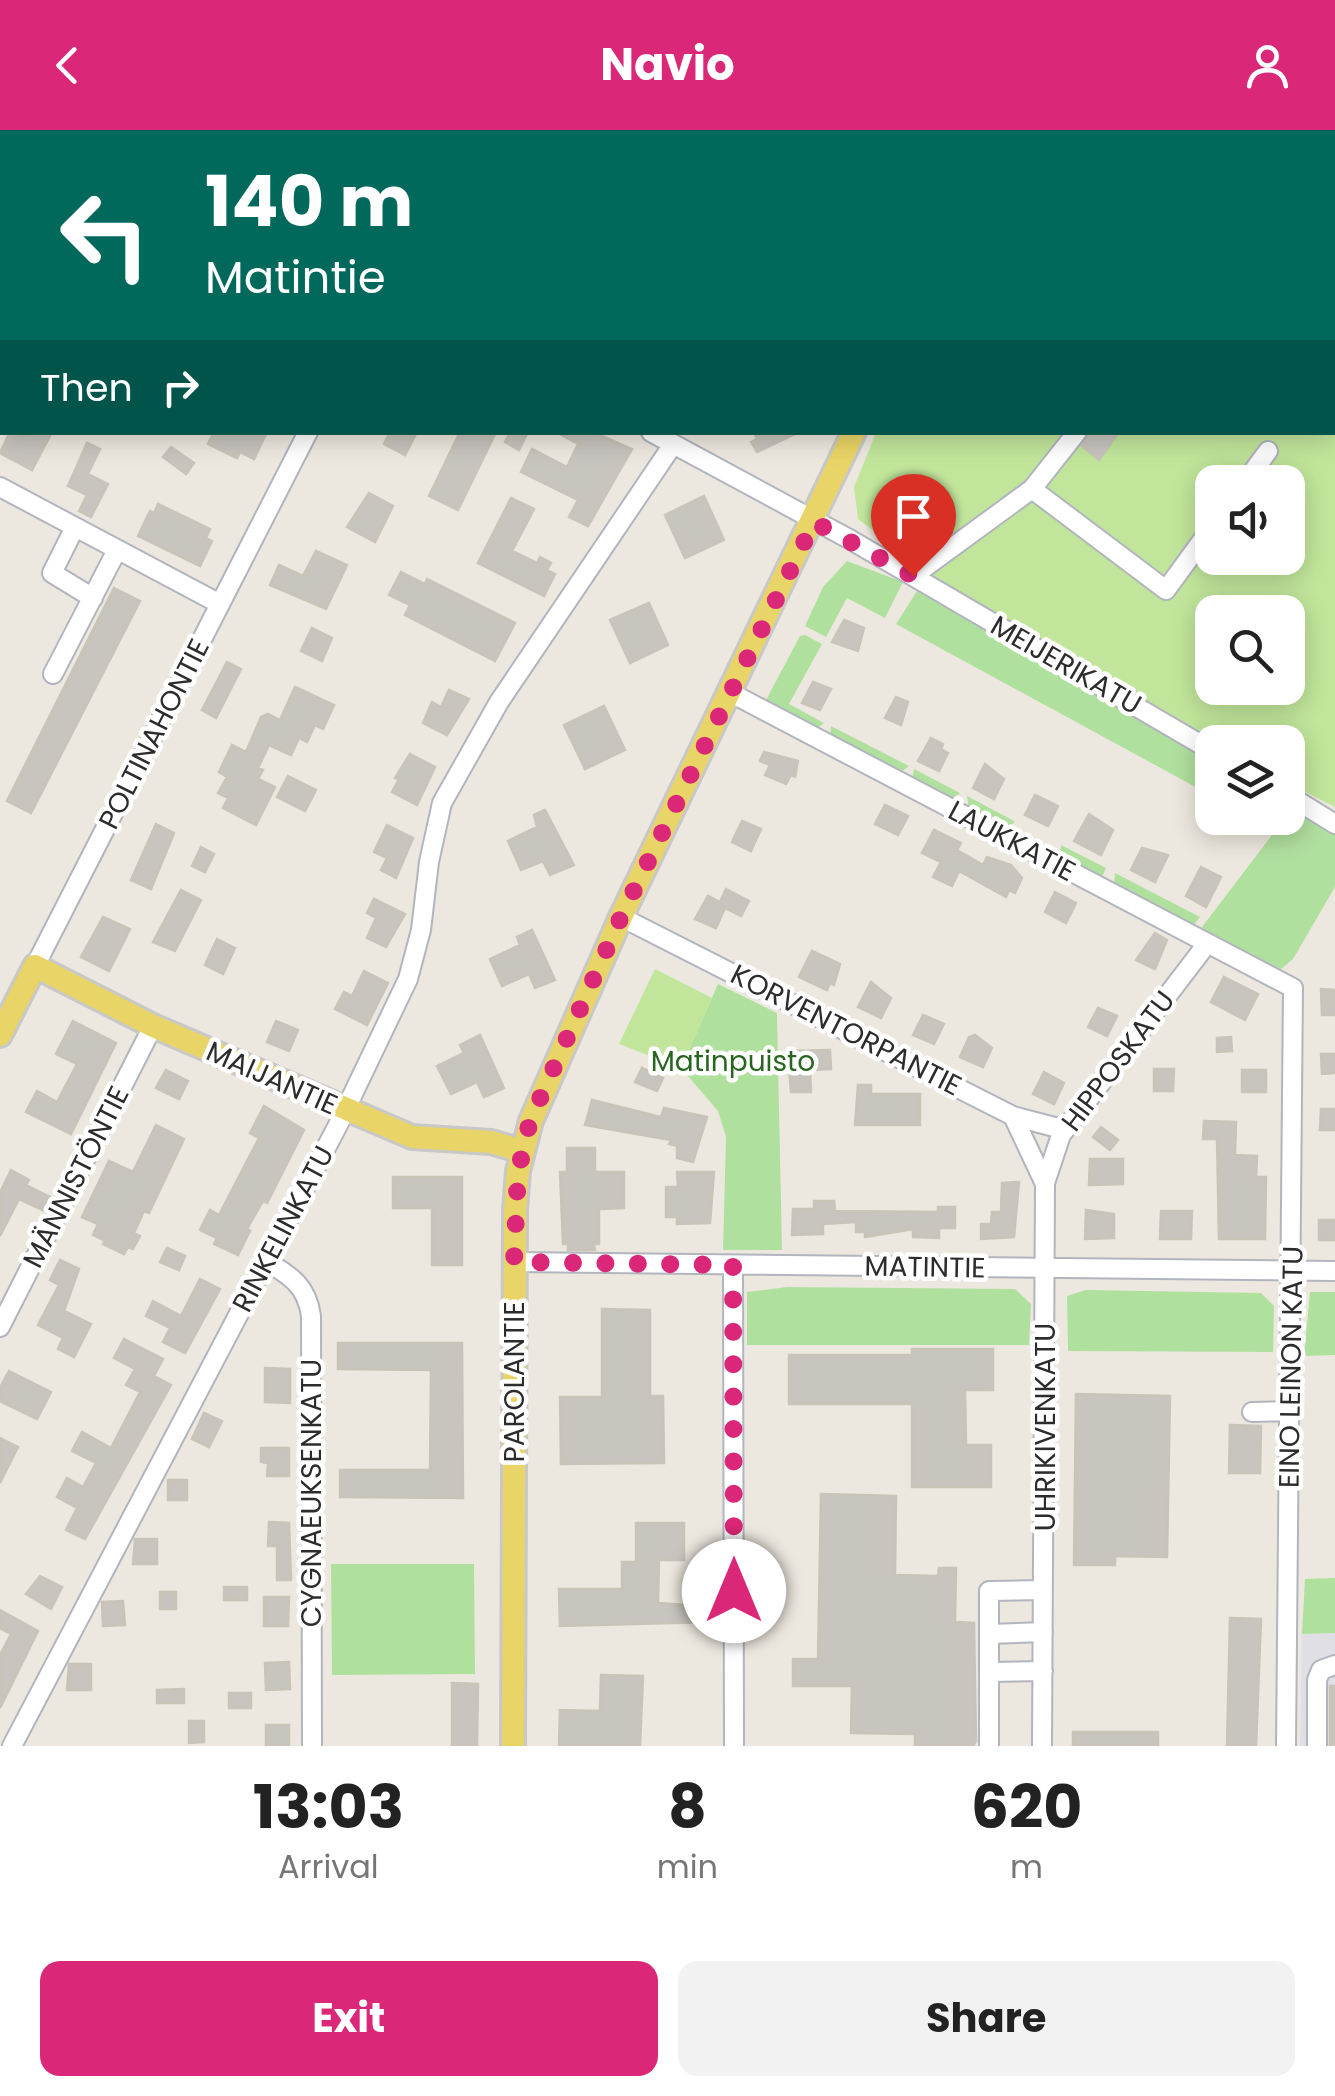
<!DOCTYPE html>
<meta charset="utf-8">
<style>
:root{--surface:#fff;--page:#f2f2f2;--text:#222;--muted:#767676;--accent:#db2777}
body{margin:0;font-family:Poppins,sans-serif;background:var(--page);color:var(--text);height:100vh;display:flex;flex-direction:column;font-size:38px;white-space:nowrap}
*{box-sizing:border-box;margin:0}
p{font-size:32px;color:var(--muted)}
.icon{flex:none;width:55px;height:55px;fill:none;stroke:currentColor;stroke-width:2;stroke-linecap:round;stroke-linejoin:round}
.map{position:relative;height:1616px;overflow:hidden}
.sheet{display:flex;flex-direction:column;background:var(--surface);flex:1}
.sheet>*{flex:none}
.hud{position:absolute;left:0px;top:0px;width:1335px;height:305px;box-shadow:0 5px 25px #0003;background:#00695c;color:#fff;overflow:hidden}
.buttons{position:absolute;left:1195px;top:335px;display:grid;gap:20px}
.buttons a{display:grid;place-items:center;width:110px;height:110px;border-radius:20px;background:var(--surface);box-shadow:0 5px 25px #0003;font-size:50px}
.pin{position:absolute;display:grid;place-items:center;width:85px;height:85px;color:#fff;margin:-102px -42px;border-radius:50% 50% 50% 0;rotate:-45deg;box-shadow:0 0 10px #0007}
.pin .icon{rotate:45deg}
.me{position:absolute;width:110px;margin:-55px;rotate:0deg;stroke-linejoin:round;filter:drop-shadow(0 0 8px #0008)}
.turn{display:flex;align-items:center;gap:35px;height:210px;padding:0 40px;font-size:45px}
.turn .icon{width:130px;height:130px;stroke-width:2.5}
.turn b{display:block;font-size:70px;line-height:85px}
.then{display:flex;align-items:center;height:95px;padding:0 40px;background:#0003;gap:20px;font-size:38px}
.eta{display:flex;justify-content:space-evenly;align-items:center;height:170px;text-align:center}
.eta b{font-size:60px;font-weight:700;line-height:70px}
.button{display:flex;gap:20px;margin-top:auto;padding:20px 40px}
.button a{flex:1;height:115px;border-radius:20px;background:var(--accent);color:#fff;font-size:40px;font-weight:700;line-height:115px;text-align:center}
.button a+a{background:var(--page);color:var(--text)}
header{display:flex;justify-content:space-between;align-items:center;height:130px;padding:0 40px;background:var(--accent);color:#fff;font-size:45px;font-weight:700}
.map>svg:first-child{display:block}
.industrial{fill:#e1dfe6}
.green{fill:#b0e09e}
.pitch{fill:#c1e69b;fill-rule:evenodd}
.building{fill:#c8c4be;stroke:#c8c4b8;stroke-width:2.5}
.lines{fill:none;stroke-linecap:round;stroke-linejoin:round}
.minor-casing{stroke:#b2b4be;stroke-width:22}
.major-casing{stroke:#c8c8c8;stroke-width:28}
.minor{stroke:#fff;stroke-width:18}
.major{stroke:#e9d567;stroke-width:22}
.route{stroke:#db2777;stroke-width:18;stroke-dasharray:0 32.4}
.labels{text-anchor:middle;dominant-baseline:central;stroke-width:9;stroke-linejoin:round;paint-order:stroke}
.street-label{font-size:28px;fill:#2c2c2c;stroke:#fff}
.park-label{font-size:28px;fill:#28661f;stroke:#fff}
</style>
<header><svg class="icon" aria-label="back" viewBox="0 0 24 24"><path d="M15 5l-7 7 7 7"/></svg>Navio<svg class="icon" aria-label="person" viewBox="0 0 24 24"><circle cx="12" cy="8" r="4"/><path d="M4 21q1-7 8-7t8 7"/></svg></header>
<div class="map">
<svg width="1335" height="1616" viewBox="0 0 1335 1616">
<rect width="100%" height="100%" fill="#ede8df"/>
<path class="industrial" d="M1335,1503V1616H1300L1302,1504Z"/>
<path class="green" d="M0,0H198L2,2L0,211Z
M515,0H672L676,2H520Z
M847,431L903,452L885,488L847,468L826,507L805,496L823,457Z
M917,461L968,486L1212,631V666L896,494Z
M805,505L822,514L789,574L824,593L814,601L767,577L766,570L800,506Z
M831,596L909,636L898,644L830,609Z
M914,639L960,663L951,670L912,649Z
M967,666L1014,691V693L1006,697L969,680Z
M1288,675L1335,703V757L1293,829L1281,839L1211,806L1202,797L1275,701L1252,688H1288Z
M1061,715L1106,738L1103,745L1096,746L1060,727Z
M1115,743L1200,787L1193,796L1114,755Z
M718,854L777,883L782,1120H723L726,1007L718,981L681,938Z
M787,1157L1015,1159L1031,1174L1029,1215H747V1162Z
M1086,1160L1261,1163L1274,1176L1273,1222L1068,1221L1067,1166Z
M1310,1162H1335V1225L1304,1226Z
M331,1434H474L475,1544L332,1545Z
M1335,1448V1503L1302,1504L1305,1449Z"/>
<path class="pitch" d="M1023,0H1335V677L1288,653V612H1218L940,451L858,389L854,357L876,303L1332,302V2ZM1212,352H1288V428H1212ZM1212,482H1288V558H1212Z
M655,839L712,868L681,938L619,914Z"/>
<path class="building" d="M10,302H52L32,340L0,323Z
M214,302H267L254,329L240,322L237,328L208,314Z
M390,302H417L405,325L384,314Z
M460,302H496L458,380L429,366Z
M510,302H528L519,320L505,312Z
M556,302H593L632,319L588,396L569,387L578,370L521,342L532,319L567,337L578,314Z
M754,302H799L757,322L751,312L757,309Z
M1091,302H1119L1099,330L1082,316Z
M87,313L100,319L88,344L108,354L91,387L79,381L87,365L68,356Z
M171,317L194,333L186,344L163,327Z
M369,363L393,376L375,412L347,397Z
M704,366L724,410L685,428L665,385Z
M511,368L534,379L512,421L537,433L540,427L551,433L547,440L555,444L544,466L478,433Z
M158,374L210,399L206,408L212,411L200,436L138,406L150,381L154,383Z
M316,421L347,435L326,479L270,455L279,435L303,446Z
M401,442L425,454L427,449L515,493L495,531L405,485L410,475L389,465Z
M114,458L140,471L31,683L7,671Z
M649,473L668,515L630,533L610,490Z
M844,490L864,498L858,521L832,512Z
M312,498L332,508L322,531L301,521Z
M227,532L241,539L216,588L202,580Z
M813,552L831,559L820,580L802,573Z
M295,557L334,575L323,599L315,595L307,612L299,608L291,625L269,615L258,638L263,640L258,649L275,657L256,695L223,678L228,668L218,663L227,647L219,642L232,615L246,622L261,587L268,584L280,590Z
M449,560L469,569L447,605L423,593L432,572L441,577Z
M896,567L908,572L901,595L885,588Z
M604,576L625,620L585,639L564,595Z
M931,608L943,614L941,619L948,623L939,641L918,631Z
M764,622L798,631L795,647L791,645L786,654L765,645L770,635L760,631Z
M410,624L435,637L417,675L392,662L399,649L395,648Z
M985,634L1004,649L994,669L973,658Z
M288,646L316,660L305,681L277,667Z
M1035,665L1058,676L1048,696L1025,685Z
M885,675L908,686L898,705L875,694Z
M545,680L574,735L550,745L543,731L521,740L508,711L537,697L534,685Z
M1089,684L1113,700L1101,725L1074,711Z
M742,691L761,699L751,721L732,712Z
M156,694L174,703L151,759L131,750Z
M387,695L413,708L396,748L381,740L387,728L374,722Z
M934,700L961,713L957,720L983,735L987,727L1011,735L1022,748L1015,763L1009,760L1006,767L959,741L952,756L933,747L941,732L922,723Z
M201,717L214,724L205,742L192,736Z
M1142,718L1168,725L1155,752L1131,740Z
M1201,737L1221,747L1206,777L1186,766Z
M726,759L749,771L741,786L725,778L716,798L695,789L708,766L720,772Z
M181,760L201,770L175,821L153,812Z
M1055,762L1076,773L1066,793L1045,782Z
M374,769L405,784L386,817L367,808L376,788L367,783Z
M103,787L130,799L109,841L81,827Z
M532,800L555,850L535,858L529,844L502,856L490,829L520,815L517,807Z
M1155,803L1167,810L1155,839L1136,830Z
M217,809L235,818L223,844L205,835Z
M812,821L840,834L834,855L830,853L827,860L799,847Z
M364,841L388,853L367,895L335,879L344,862L352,866Z
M1224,847L1258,864L1245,890L1211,872Z
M871,852L891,868L881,888L858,877Z
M1321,859L1334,860L1335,885H1322Z
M1098,878L1117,886L1107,906L1088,897Z
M923,885L944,894L934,914L913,905Z
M73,891L116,913L71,1004L26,982L37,961L57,972L77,934L56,924Z
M276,891L298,900L289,921L267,912Z
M480,905L504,958L484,967L477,952L451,964L437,936L464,923L460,915Z
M975,905L992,918L983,937L960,927L969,907Z
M1231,907L1232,921L1217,922V908Z
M830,920L831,939L810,940L811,962H791L788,921Z
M1321,924H1335V943L1322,944Z
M642,938L663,948L657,961L635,952Z
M1154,939H1174L1173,961H1154Z
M166,940L188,951L179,969L156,958Z
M1242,940H1266V962H1242Z
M1044,942L1064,953L1054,974L1033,964Z
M858,955H871V964H920V995H855Z
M592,970L661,987L664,978L707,987L693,1032L677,1028V1016L669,1014L671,1010L585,995Z
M264,976L304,1000L267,1073L263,1071L247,1099L250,1101L238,1125L214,1114L217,1108L200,1100L210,1080L219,1085L259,1008L250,1003Z
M1321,979H1335V1000H1320Z
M1204,991L1236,992L1235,1025L1257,1026L1256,1047H1266L1265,1109H1219L1217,1009H1203Z
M156,995L184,1009L149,1083L144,1081L134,1103L140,1106L133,1119L128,1117L124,1124L103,1114L105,1111L93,1105L98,1094L82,1087L109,1031L133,1042Z
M1101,997L1118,1010L1110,1020L1093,1007Z
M567,1018H595V1042H624V1078L599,1079V1114H594L595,1120H568V1114H563L560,1042H567Z
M1090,1029H1123V1054L1089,1055Z
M11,1040L29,1050L26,1055L52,1068L45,1081L19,1069L0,1106V1063Z
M677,1042H714L710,1093L677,1094V1087H666V1057H678Z
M393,1047H462V1135H432V1078H393Z
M1019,1052L1014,1107L981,1109V1094H991L992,1082H1001L1002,1053Z
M814,1071H834L835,1081L938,1082V1077H955V1098H939V1108L913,1107V1099L865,1107V1102H856V1092L823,1094V1104L792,1105L793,1079H814Z
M1086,1080L1114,1084V1108L1085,1109Z
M1161,1081H1192L1191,1109H1160Z
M1319,1090H1335V1110H1319Z
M167,1118L185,1126L179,1140L160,1132Z
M60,1130L79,1139L64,1181L91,1194L74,1227L58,1219L63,1208L38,1195L59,1155L50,1150Z
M200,1149L220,1159L185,1223L163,1212L170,1198L146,1186L153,1171L181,1186Z
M602,1179L650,1180V1266H663L664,1333L561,1334L560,1267H602Z
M124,1209L163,1229L154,1246L171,1255L85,1409L66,1400L77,1378L57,1367L67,1348L83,1357L96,1333L72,1321L82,1302L111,1318L140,1262L126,1255L135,1239L114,1228Z
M338,1213H462L463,1368L340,1367V1340H430L431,1240L338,1239Z
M912,1219H993V1260H965L966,1315H991V1357H912V1274H789V1225H912Z
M265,1238L290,1239V1273L265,1272Z
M9,1241L51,1262L37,1289L0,1271V1258Z
M1076,1264L1170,1266L1167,1427L1115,1426V1435H1074Z
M204,1283L222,1291L209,1317L192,1309Z
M1230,1295L1261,1296L1260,1343H1229Z
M0,1308L18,1317L0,1353Z
M261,1318H289V1346H267L268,1333L261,1332Z
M168,1350H187V1370H168Z
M821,1364L896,1366L895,1445L938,1446L939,1438H956L955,1492L974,1493L976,1611L973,1616H915V1604L851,1603L852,1556H793V1529H818Z
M269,1392L289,1393L291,1450H277V1416H268Z
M636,1393H684V1430H659L658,1473L710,1477V1492L560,1496L559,1459H622V1432H636Z
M135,1409H157V1434H133Z
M40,1446L62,1457L51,1479L26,1464Z
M224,1457H247V1470H224Z
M160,1462H176V1479H160Z
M264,1467H289L288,1496H264Z
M123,1471L125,1495L103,1496L102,1472Z
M0,1480L38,1501L0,1578V1525L11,1504L0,1498Z
M1230,1488L1261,1489L1256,1616H1227Z
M289,1532L290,1559L266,1560L265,1533Z
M69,1534H91V1560H67Z
M601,1545L643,1546L640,1616H559L560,1580L600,1581Z
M452,1553L478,1554L477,1616H452Z
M1330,1556H1335V1616H1330Z
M184,1559V1573H157V1560Z
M229,1563H251V1578H229Z
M189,1591H204V1612L189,1613Z
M266,1595H289V1616H266Z
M1073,1602H1158V1616H1073Z"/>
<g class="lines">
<defs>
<path id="minor" d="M309,2L310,0
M462,2L464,0
M792,2L794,0
M1305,2L1307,0
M651,302L851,410L1212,621
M1245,352L1268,321
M0,357L220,474
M1032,359L1077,302
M75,397L52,443L93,468
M913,446L1032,359L1166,460L1212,397
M53,544L117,420
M731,563L1293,858L1286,1616
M1288,665L1335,694
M621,787L1013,986L1058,998L1073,990
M35,836L308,302
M1013,986L1045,1054L1042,1616
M1045,1053L1061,1005L1206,815
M266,1131C291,1146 307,1156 311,1186L312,1616
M514,1132L1335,1141
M733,1135L734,1616
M0,1197L153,896
M1252,1282L1290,1281
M989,1504L1043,1502
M989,1542L1043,1541
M12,1616L339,993L408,849L421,800L429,732L442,673L499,572L672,316
M989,1616V1461L1043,1460
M1317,1616V1550L1321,1540L1335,1535"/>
<path id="major" d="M993,2L994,0
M0,905L35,836L153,896L412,1007L491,1012L522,1021
M513,1616L515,1080L518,1041L531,991L621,787L854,302"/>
</defs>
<use href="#minor" class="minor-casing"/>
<use href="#major" class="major-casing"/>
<use href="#minor" class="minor"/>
<use href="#major" class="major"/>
</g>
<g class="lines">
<path class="route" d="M734,1461L733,1135L514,1132L518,1042L530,991L621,787L814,392L913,446"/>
</g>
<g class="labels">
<g class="street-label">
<text transform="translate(1066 535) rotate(30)">MEIJERIKATU</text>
<text transform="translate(154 604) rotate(-63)">POLTINAHONTIE</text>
<text transform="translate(1012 711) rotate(28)">LAUKKATIE</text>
<text transform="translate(846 900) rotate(27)">KORVENTORPANTIE</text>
<text transform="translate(1118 931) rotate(-53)">HIPPOSKATU</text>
<text transform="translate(272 948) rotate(24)">MAIJANTIE</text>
<text transform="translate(76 1047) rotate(-63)">MÄNNISTÖNTIE</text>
<text transform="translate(283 1099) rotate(-62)">RINKELINKATU</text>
<text transform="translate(925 1137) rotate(1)">MATINTIE</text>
<text transform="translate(1291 1237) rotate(-89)">EINO LEINON KATU</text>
<text transform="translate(514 1252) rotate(-90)">PAROLANTIE</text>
<text transform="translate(1045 1297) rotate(-90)">UHRIKIVENKATU</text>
<text transform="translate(311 1363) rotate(-90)">CYGNAEUKSENKATU</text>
</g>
<g class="park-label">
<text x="733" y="931">Matinpuisto</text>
</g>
</g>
</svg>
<div class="buttons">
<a><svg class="icon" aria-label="sound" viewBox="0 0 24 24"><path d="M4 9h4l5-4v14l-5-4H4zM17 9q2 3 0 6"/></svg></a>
<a><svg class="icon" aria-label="search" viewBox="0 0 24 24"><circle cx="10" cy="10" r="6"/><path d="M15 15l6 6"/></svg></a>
<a><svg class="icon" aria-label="layers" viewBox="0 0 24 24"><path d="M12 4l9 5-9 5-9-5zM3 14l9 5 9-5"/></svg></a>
</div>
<div class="pin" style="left:913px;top:446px;background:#d93025"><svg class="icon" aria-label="arrive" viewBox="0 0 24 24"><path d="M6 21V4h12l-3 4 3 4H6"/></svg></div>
<svg class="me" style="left:734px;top:1461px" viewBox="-20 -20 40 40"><circle r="19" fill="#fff"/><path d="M0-13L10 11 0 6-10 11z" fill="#db2777"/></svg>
<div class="hud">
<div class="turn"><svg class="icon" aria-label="left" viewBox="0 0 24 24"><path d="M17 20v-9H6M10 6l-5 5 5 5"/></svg><div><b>140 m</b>Matintie</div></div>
<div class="then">Then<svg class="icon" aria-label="right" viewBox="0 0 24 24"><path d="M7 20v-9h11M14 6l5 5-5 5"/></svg></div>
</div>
</div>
<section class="sheet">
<div class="eta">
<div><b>13:03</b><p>Arrival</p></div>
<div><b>8</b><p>min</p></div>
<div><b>620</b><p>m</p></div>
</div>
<div class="button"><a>Exit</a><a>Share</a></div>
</section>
